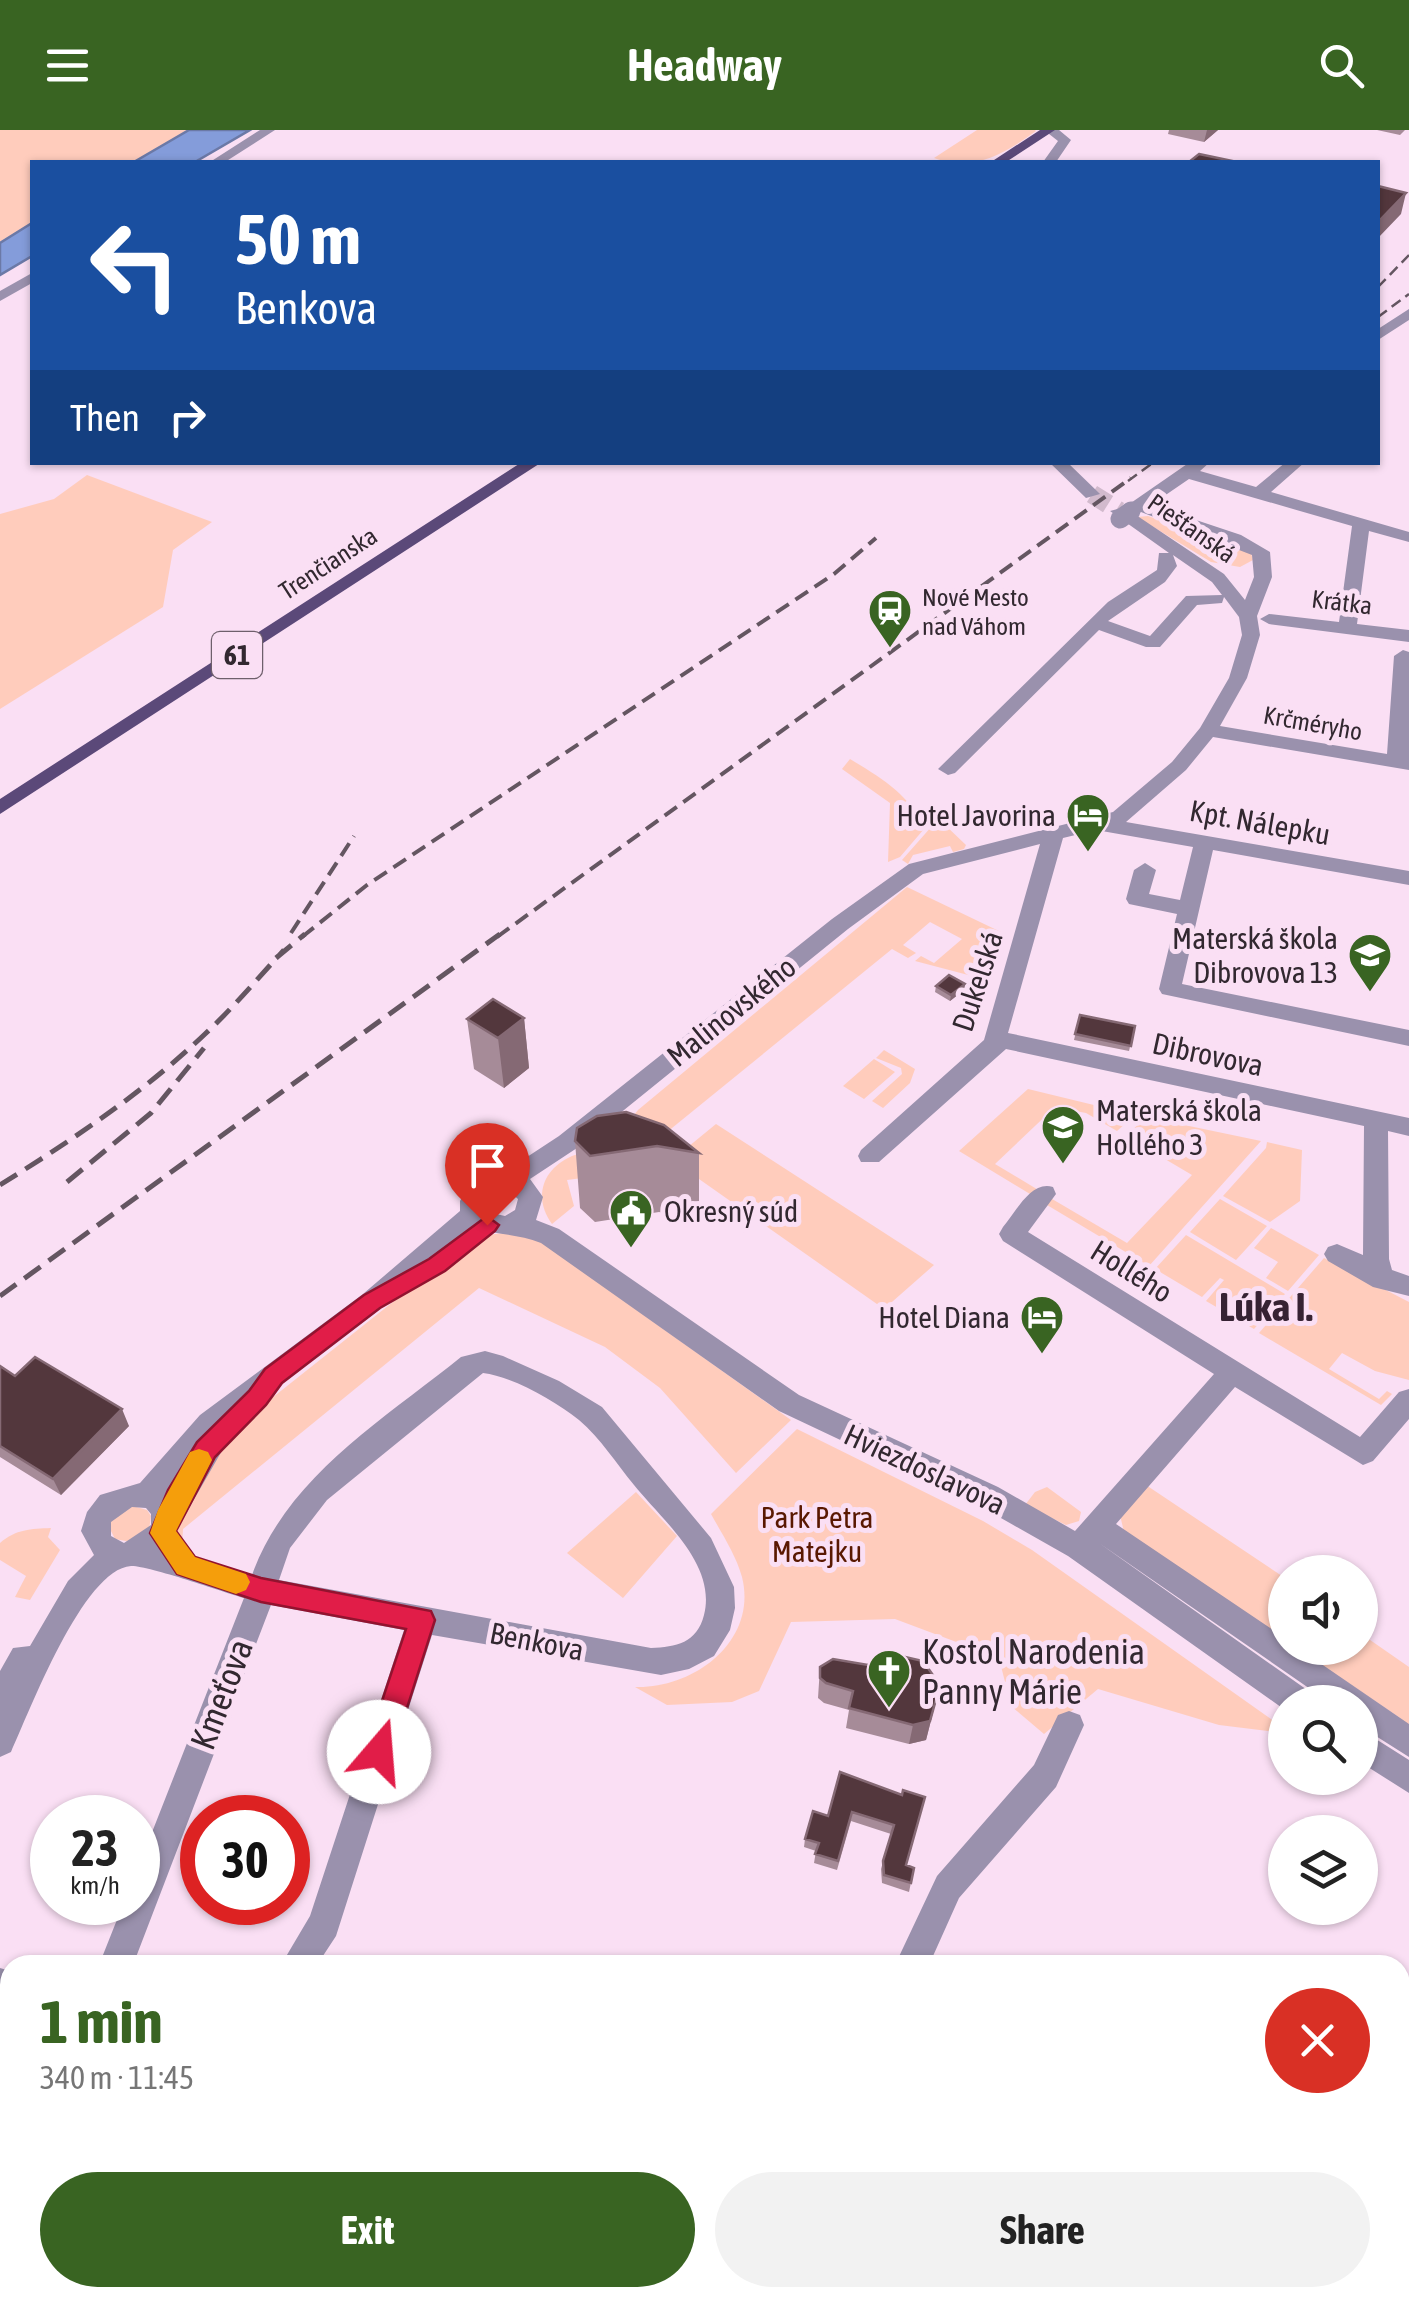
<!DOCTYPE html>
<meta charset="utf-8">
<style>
:root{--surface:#fff;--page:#f2f2f2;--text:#222;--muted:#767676;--accent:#396422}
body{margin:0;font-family:"Asap Condensed",sans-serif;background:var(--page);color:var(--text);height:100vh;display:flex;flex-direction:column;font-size:38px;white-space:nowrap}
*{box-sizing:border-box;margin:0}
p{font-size:32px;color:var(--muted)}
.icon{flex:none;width:55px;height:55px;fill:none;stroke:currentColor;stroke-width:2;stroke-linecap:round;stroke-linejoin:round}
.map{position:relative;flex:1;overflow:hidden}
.details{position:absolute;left:0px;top:1825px;width:1410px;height:352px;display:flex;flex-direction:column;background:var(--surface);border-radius:30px 30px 0 0;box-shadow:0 2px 8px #0004}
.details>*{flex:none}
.guide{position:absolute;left:30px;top:30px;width:1350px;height:305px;border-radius:0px;box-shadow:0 2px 8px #0004;background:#1a4fa0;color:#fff;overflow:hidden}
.controls{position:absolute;left:1268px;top:1425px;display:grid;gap:20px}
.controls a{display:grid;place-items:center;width:110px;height:110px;border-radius:50%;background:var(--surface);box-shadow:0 2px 8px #0004;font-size:50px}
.speed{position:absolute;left:30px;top:1665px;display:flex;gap:20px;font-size:50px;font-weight:700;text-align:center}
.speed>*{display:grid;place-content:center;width:130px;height:130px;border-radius:50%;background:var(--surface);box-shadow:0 2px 8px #0004;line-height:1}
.speed small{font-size:25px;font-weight:400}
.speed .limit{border:15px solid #d22;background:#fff;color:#111}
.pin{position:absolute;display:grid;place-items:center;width:85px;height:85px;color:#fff;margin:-102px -42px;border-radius:50% 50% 50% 0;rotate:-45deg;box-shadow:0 0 10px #0007}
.pin .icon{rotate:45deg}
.me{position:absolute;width:110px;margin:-55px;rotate:18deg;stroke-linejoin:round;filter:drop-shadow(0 0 8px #0008)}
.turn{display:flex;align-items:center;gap:35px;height:210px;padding:0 40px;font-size:45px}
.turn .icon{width:130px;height:130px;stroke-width:2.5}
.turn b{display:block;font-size:70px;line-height:85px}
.then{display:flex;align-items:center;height:95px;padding:0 40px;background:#0003;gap:20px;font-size:38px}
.round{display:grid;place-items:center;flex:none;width:105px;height:105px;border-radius:52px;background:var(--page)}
.headline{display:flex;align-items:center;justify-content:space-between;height:170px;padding:0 40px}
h1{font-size:60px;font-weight:700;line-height:75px;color:var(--accent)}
.button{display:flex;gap:20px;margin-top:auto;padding:20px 40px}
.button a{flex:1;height:115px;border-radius:60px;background:var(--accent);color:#fff;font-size:40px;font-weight:700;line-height:115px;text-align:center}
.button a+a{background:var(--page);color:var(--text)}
header{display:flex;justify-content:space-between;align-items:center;height:130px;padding:0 40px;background:var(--accent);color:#fff;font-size:45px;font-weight:700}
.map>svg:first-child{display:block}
.green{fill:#ffccbc}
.water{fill:#849cda;stroke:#6b79a7;stroke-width:2.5}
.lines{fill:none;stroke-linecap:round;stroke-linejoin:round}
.minor-tunnel{stroke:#d2bacd;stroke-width:19;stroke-dasharray:19 10;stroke-linecap:butt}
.minor{fill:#9a91ad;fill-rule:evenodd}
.major{fill:#5b4979;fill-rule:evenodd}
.rail-far2{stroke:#645661;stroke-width:2.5;stroke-dasharray:11 6;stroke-linecap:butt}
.rail-far1{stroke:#645661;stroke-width:4;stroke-dasharray:15 8;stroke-linecap:butt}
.rail{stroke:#645661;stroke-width:5;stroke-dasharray:20 10;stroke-linecap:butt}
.minor-bridge{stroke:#9a91ad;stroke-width:19}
.wall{fill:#a68b98}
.shaded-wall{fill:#856974}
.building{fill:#53373d;stroke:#856974;stroke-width:2.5}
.route{fill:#e11d48;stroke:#92132f;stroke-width:2.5}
.slow{fill:#f59e0b}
.labels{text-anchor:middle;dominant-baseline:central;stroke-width:10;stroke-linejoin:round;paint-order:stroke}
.far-street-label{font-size:25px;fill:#322830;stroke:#fadff4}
.far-poi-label{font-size:25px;fill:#322830;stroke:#fadff4;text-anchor:start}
.shield{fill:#fadff4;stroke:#6e5f6b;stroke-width:2.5}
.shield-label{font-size:28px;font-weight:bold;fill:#322830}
.poi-label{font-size:30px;fill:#322830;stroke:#fadff4;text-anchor:end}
.street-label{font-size:30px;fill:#322830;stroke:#fadff4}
.park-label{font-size:30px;fill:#591801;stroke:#fadff4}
.near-poi-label{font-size:35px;fill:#322830;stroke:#fadff4;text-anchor:start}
.near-street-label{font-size:35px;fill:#322830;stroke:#fadff4}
.district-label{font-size:40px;font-weight:bold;fill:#362233;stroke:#fadff4}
</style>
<header><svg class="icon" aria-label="menu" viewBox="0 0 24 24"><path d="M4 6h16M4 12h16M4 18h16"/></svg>Headway<svg class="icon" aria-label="search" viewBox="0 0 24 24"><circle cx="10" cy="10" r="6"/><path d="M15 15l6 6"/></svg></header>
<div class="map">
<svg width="1409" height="2177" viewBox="0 0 1409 2177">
<rect width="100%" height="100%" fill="#fadff4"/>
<path class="green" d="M0,0H189L134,32H32V93L0,113Z
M977,0H1035L1036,1C1006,23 972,43 934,28Z
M87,345L212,392L173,420L163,477L0,579V384L54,369Z
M1148,386L1251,423L1253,430L1240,437L1211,432L1137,387Z
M850,629C881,648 910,664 924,699L900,727L888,732L890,673L842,639Z
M944,694L966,715L964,719L953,722L950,716L913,725L908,734L902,730L932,696Z
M907,757L1003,803L991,851L915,831L921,826L934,833L962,809L930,792L903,815L916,823L908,828L892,819L640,1024L626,995L638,980Z
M884,920L915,939L910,953L883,978L872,971L902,944L901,938L876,928Z
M874,929L895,942L864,969L843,956Z
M1028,959L1135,985L1117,1001L1086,983L1055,977L995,1034L1040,1061L1035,1067L959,1021Z
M1146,987L1261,1011L1149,1136L1042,1072L1047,1066L1127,1113L1192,1045L1126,1006Z
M716,994L934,1135L884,1179L672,1030Z
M1267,1012L1302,1020L1300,1071L1270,1092L1223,1066L1266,1018Z
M606,1024L613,1044L567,1050L574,1076L552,1094C533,1068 542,1039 572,1026C581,1022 596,1024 606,1024Z
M1220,1069L1267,1096L1236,1130L1190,1102Z
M1271,1098L1319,1125L1288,1161L1266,1148L1278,1132L1254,1118Z
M516,1102L536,1108L791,1290L736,1343L660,1258L605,1217L479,1158L183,1399L182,1417L174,1399L214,1314L476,1106Z
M1186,1105L1285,1164L1254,1199L1206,1171L1224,1150L1220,1148L1202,1167L1155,1139Z
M1324,1128L1409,1172V1250L1375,1241L1342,1223L1329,1239L1379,1269L1387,1261L1392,1264L1381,1275L1259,1203Z
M797,1299L983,1391L1032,1420L1285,1599V1603L1219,1595L1098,1559L1044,1604L1011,1576L999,1528L895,1489L791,1492L759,1561L732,1572L667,1575L635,1557C694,1559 758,1511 742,1447C736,1425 722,1404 711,1384Z
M1146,1355L1285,1448V1510L1124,1402L1120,1385Z
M1047,1357L1081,1382L1079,1391L1066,1395L1025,1375L1035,1362Z
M636,1362L677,1406L623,1468L567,1423Z
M133,1376L147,1380L151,1386L149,1400L131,1412L115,1409L109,1397L111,1389Z
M51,1398L48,1407L60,1420L30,1470L15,1467L26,1446L0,1430V1413C16,1399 31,1399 51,1398Z
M1360,1503L1409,1537V1598L1400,1588L1296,1518H1360Z"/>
<path class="water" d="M189,0H250L195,32H134Z
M32,93V126L0,145V113Z"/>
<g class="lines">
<path class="minor-tunnel" d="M1092,364L1119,381"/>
<path class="minor" d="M260,0H275L225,32H210Z
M1044,0H1059L1071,10L1056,32H1043L1058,11Z
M32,143V153L0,171V161Z
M1409,179V190L1378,210V199Z
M1049,332H1067L1100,364L1086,368Z
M1190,332H1210L1200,341L1256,357L1286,332H1305L1271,362L1409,402V412L1369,401L1357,494L1409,500V512L1269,494L1260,489L1269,484L1339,492L1352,396L1189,349L1151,375L1241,405L1270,422L1272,447L1257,486L1260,505L1247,548L1220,596L1387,624L1394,526L1403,520L1409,522V640L1213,607L1186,640L1126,692L1409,741V755L1213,720L1182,854L1409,900V916L1162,864L1159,859L1177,784L1129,774L1126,769L1134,740L1145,733L1156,740L1149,764L1180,770L1193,717L1096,700L1063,708L1008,903L1409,988V1006L1388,1001L1389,1129L1392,1140L1409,1146V1166L1373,1157L1328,1131L1324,1124L1328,1117L1337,1114L1363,1125L1364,996L1006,919L879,1032H861L858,1026L861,1020L984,910L1040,714L923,744L848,799L577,1018L530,1049L543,1067L536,1090L559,1099L799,1265L998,1357L1075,1401L1214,1244L1003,1111L999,1104L1003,1097C1016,1082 1031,1050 1053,1057L1056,1064L1028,1102L1360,1307L1399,1262L1409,1259V1289L1373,1331L1363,1335L1235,1257L1116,1394L1285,1508V1518H1298L1409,1594V1627L1360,1596V1572H1329L1099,1413L1310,1562L1314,1572H1285V1580L1068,1426L978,1375L779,1281L541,1113C518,1104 498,1105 474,1098L381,1178L220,1301L227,1312L165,1420L252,1445C287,1347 383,1290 461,1227L485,1221L503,1226L559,1251L602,1277L711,1408L734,1457L735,1478L730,1500L714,1526L689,1539L661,1545L432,1505L336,1806L317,1835H281L310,1786L404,1500L271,1475L133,1835H99L124,1772H138V1738L244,1468C223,1462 147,1435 131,1436C83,1439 29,1583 11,1622L0,1627V1541L13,1518L30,1516L68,1451L94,1425L81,1401L87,1382L100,1365L140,1353L200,1285L363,1164L460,1081V1071L470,1053L504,1042L559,1006L832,789L909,734L1113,682L1172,632L1200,598L1229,548L1242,505L1239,487L1224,467L1222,473L1197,475L1160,517H1146L1099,500L955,643L948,645L938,639L1108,472L1157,440L1159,423H1169L1110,381L1125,377ZM1141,382L1252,425L1254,447L1245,470L1224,444L1136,385ZM1173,425L1212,452L1222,465L1186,466L1150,506L1108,491L1165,452L1177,436ZM508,1060L518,1069L515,1080L505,1086L487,1082L484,1077L488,1067ZM483,1243C514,1247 555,1271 579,1290C601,1309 616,1333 634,1355C662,1390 717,1434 704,1485C697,1513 676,1517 651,1518L279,1450L290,1418L327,1370ZM132,1377L146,1378L151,1384V1395L124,1413L111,1406V1392Z
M1069,1581L1080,1585L1084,1595L1056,1657L959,1768L929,1835H895L937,1746L1034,1635L1058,1585Z
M1360,1599L1409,1630V1663L1360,1632Z
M0,1838L10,1841V1875L0,1872Z
M10,2017V2066L0,2070V2021Z
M472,2168H512L508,2177H468Z
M763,2168H801L799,2177H761Z
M1204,2168H1242L1239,2177H1201Z
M1290,2168H1328L1325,2177H1287Z
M1344,2168H1392L1396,2177H1348Z"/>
<path class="major" d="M1040,0H1055L1006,32H991Z
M522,332H542L0,684V669Z"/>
<path class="rail-far2" d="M1378,157L1409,125
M1378,187L1409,164
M1128,351L1154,332"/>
<path class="rail-far1" d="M291,803L354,706
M302,807L367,755L834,444L876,408
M497,807L1131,348"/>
<path class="rail" d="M276,828L305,804
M67,1052L151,983L204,918
M0,1055C72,1010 143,963 205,904C233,878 258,848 284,820
M0,1166L500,804"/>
<path class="minor-bridge" d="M1120,389L1131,381"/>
</g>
<path class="wall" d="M1169,0H1218L1204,12L1168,4Z
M1377,0H1405L1400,5Z
M965,854L964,860L950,871L935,862L936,856Z
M1080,885L1135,896L1129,921L1074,910Z
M524,888L529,938L504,958L474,939L467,889Z
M577,998L699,1023V1090L659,1082L595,1092L580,1078L575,1011Z
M0,1236L15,1246L129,1296L61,1365L0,1327Z
M820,1537L940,1555L926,1610L909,1614L846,1598L849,1580L824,1573L818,1568Z
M902,1665L907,1735L914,1738L909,1762L882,1753L881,1739L891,1704L851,1691L837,1740L814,1733L816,1721L804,1717L805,1709L828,1686Z"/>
<path class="shaded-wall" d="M1207,0H1218L1204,12Z
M1406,63L1401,84L1378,108V92Z
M965,854L964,860L950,871L951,865Z
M524,888L529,938L504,958L498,908Z
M122,1279L129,1296L61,1365L53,1349Z
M940,1555L926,1610L909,1614L913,1595Z"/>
<path class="building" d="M1199,24L1237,32H1189Z
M1378,56L1406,63L1378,92Z
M949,845L965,854L951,865L936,856Z
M493,869L524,888L498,908L467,889Z
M1080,885L1135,896L1131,916L1075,904Z
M626,982L664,995L699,1023L657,1016L590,1026L575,1011L577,998L597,986Z
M35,1227L122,1279L53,1349L0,1316V1236L15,1246Z
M892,1524L923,1531L940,1555L930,1591L913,1595L849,1578L853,1561L826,1553L820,1548V1537L833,1529L868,1535Z
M840,1642L902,1665L903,1660L925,1667L906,1735L914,1738L911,1753L884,1745L883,1731L894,1695L852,1682L838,1731L815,1724L819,1713L805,1709L813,1681L828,1686Z"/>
<path class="route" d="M487,1086L499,1095L495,1101L445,1141L380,1178L282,1253L266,1275L215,1327L176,1401L195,1427L261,1448L431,1481L435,1490L393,1622L389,1632L379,1636L369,1632L365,1622L406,1499L261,1472L177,1444L150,1403L168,1360L197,1312L249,1261L265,1239L364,1165L429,1129Z"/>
<path class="slow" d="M199,1319L208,1322L212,1330L176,1401L195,1427L246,1444L250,1452L246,1460L236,1464L177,1444L150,1403L158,1380L190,1322Z"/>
<defs>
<symbol id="station-pin" viewBox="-11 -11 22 30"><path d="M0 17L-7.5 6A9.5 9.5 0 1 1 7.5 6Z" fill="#396422" stroke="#fadff4"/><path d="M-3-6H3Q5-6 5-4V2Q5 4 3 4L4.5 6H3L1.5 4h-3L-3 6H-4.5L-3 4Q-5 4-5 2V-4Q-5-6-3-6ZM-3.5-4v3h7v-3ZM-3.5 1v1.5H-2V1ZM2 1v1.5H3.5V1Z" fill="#fff"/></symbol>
<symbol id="hotel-pin" viewBox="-11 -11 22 30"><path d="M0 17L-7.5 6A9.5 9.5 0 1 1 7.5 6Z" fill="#396422" stroke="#fadff4"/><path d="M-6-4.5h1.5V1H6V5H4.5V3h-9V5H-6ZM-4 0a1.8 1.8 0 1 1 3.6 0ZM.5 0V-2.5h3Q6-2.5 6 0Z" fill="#fff"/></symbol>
<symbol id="school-pin" viewBox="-11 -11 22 30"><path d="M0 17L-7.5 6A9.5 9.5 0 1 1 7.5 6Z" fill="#396422" stroke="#fadff4"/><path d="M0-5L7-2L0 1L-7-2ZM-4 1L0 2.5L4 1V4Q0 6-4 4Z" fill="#fff"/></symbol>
<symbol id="civic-pin" viewBox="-11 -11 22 30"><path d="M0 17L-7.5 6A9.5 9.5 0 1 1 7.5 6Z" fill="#396422" stroke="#fadff4"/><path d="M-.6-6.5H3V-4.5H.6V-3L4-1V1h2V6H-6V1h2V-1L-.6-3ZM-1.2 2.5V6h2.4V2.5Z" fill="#fff"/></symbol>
<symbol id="church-pin" viewBox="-11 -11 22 30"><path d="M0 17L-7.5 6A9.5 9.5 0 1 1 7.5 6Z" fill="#396422" stroke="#fadff4"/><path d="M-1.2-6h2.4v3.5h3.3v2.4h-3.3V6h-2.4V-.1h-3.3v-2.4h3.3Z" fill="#fff"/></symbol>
</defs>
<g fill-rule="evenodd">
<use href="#station-pin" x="865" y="456" width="50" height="68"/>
<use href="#hotel-pin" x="1063" y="660" width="50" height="68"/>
<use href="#school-pin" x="1345" y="800" width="50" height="68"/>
<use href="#school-pin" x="1038" y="972" width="50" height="68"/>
<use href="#civic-pin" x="606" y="1056" width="50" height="68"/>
<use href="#hotel-pin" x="1017" y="1162" width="50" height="68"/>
<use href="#church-pin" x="864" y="1516" width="50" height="68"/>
</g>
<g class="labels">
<g class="far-street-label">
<text transform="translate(1192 398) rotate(35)">Piešťanská</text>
<text transform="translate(328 433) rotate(-33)">Trenčianska</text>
<text transform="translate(1342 472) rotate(7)">Krátka</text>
<text transform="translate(1313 593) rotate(10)">Krčméryho</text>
</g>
<g class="far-poi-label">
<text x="922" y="467">Nové Mesto<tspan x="922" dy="29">nad Váhom</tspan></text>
</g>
<rect class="shield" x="212" y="502" width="50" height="46" rx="8"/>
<g class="shield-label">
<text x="237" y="525">61</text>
</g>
<g class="poi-label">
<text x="1056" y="685">Hotel Javorina</text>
<text x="1338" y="808">Materská škola<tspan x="1338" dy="34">Dibrovova 13</tspan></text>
<text x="1096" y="980" text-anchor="start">Materská škola<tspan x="1096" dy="34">Hollého 3</tspan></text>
<text x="664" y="1081" text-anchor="start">Okresný súd</text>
<text x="1010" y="1187">Hotel Diana</text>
</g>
<g class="street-label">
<text transform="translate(1260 692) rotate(10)">Kpt. Nálepku</text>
<text transform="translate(977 851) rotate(-72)">Dukelská</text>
<text transform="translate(731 881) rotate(-39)">Malinovského</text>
<text transform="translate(1208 924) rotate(12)">Dibrovova</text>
<text transform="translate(1132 1141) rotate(32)">Hollého</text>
<text transform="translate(925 1339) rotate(25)">Hviezdoslavova</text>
<text transform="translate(537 1511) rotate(11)">Benkova</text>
</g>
<g class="park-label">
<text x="817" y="1387">Park Petra<tspan x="817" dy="34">Matejku</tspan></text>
</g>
<g class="near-poi-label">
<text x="922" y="1521">Kostol Narodenia<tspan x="922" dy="40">Panny Márie</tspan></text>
</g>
<g class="near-street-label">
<text transform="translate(221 1564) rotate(-69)">Kmeťova</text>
</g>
<g class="district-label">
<text x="1266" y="1176">Lúka I.</text>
</g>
</g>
</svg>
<div class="controls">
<a><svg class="icon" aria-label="sound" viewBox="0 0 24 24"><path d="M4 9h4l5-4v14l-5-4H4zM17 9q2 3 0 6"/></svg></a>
<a><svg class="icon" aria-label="search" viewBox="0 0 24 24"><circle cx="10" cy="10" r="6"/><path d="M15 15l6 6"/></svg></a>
<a><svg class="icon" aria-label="layers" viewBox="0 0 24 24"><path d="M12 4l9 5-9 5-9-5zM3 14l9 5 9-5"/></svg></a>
</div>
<div class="speed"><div>23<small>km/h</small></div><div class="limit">30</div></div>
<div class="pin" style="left:487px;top:1095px;background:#d93025"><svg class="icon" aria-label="arrive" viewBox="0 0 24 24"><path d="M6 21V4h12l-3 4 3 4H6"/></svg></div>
<svg class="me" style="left:379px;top:1622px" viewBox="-20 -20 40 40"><circle r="19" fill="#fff"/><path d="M0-13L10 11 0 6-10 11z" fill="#e11d48"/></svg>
<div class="guide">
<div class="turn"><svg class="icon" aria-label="left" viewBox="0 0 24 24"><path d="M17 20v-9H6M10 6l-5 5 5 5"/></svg><div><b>50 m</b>Benkova</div></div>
<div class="then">Then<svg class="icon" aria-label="right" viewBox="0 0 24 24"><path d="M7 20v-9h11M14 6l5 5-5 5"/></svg></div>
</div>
<section class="details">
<div class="headline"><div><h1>1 min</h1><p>340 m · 11:45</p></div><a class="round" style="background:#d93025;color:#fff"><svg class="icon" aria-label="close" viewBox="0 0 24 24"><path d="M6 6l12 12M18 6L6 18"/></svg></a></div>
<div class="button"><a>Exit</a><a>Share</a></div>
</section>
</div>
